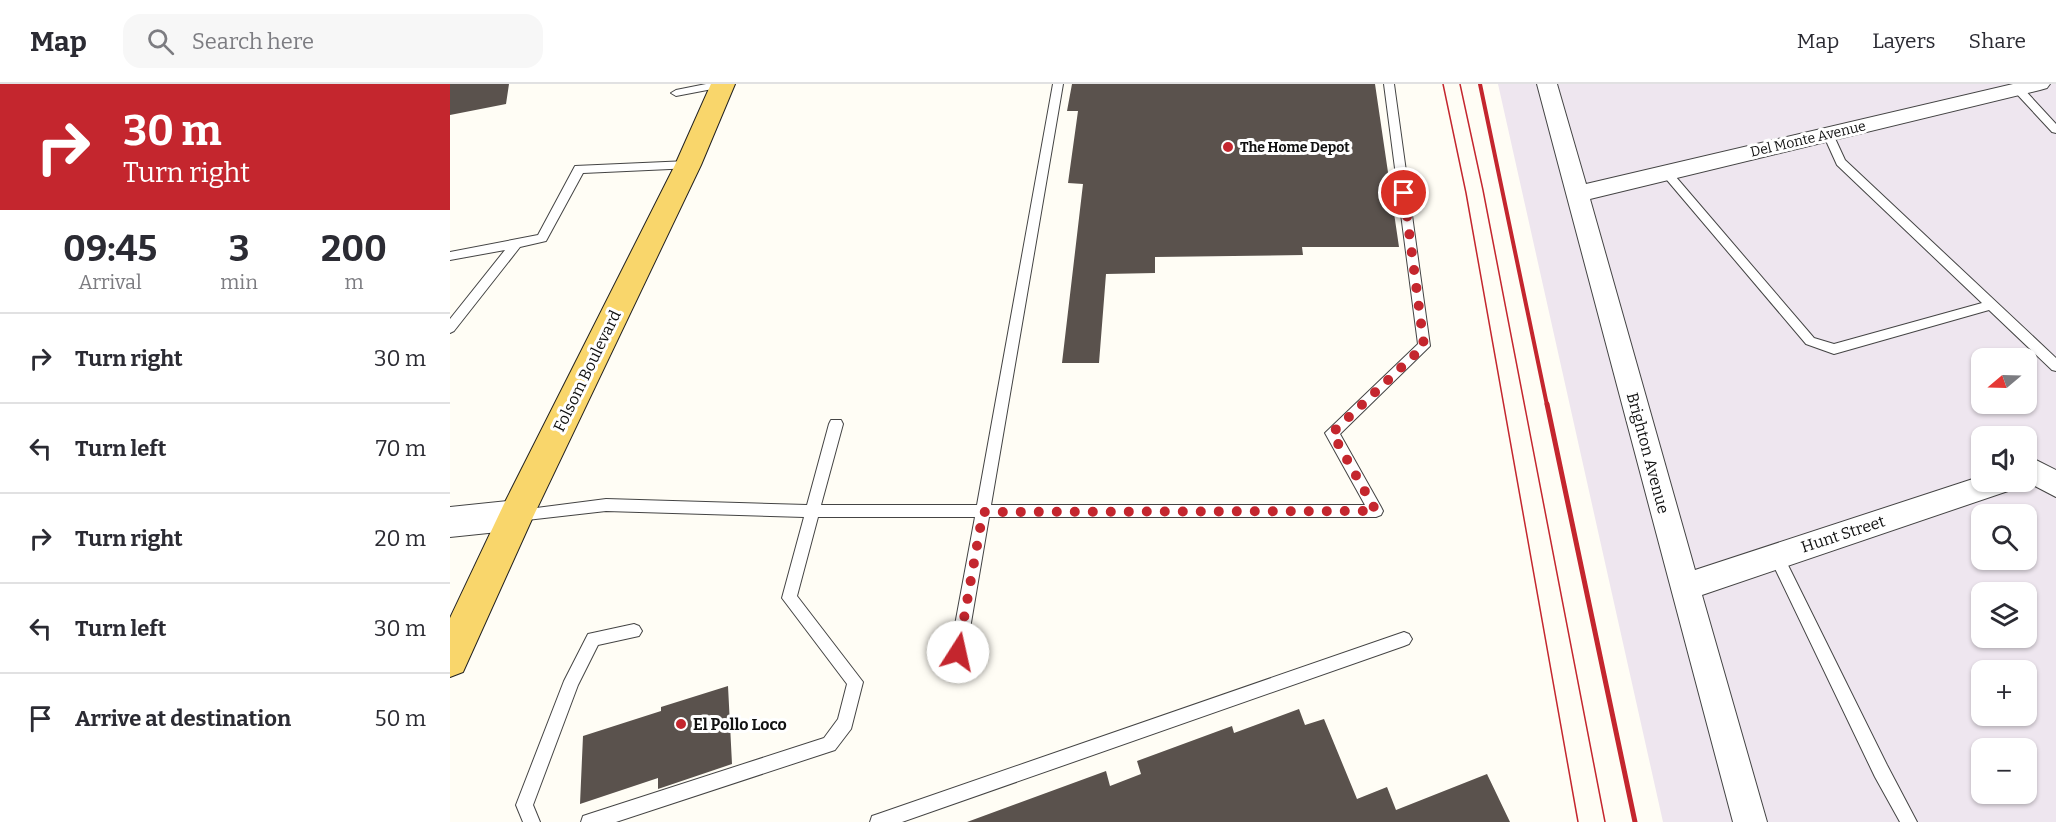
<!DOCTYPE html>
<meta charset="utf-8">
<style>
:root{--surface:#fff;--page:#f7f7f7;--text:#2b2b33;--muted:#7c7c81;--line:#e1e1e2}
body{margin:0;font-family:Bitter,serif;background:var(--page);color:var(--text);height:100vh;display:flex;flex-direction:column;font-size:22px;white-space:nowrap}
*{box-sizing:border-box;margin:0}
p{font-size:20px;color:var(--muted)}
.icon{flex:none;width:33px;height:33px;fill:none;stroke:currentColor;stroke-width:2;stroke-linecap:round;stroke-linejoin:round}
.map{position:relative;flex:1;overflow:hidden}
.sheet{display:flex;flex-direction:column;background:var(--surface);width:450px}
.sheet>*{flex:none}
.top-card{background:#c4262e;color:#fff;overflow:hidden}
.needle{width:39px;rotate:251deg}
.buttons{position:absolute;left:1521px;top:264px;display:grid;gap:12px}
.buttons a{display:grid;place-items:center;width:66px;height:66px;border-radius:12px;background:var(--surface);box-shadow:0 2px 4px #0004;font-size:30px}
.pin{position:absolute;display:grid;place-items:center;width:51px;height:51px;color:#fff;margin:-26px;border:3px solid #fff;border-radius:50%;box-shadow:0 2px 6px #0007}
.me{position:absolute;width:66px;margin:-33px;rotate:10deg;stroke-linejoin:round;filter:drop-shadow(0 0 4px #0008)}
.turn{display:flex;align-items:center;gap:21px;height:126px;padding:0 24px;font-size:27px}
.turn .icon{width:78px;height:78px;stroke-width:2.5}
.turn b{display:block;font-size:42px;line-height:51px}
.eta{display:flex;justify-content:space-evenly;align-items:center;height:102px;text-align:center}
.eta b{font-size:36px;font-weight:700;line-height:42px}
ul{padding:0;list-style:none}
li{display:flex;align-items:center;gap:18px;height:90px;padding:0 24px;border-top:2px solid var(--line)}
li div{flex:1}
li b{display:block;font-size:22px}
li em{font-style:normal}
header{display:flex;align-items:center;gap:36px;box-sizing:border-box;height:84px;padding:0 30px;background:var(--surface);border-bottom:2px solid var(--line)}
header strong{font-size:28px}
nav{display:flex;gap:33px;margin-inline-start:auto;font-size:21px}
.search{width:420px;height:54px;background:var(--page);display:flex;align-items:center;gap:15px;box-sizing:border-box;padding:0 21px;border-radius:18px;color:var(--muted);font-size:22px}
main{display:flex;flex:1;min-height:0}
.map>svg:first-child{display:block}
.industrial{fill:#eee6ef;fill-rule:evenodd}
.building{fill:#5a524d}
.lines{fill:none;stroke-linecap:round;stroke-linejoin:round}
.service-casing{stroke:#444;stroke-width:2}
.minor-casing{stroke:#444;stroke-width:2}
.tertiary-casing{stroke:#444;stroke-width:2}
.primary-casing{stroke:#222;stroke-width:2}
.service{fill:#fff;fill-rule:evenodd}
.minor{fill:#fff;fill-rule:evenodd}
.tertiary{fill:#fff;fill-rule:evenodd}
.primary{fill:#f9d66b;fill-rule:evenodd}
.tram{stroke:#c4262e;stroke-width:1.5}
.rail-far1{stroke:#c4262e;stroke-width:4}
.rail{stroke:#c4262e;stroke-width:5}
.route{stroke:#c4262e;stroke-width:10;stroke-dasharray:0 18}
.poi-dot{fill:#c4262e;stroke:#fff;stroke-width:2}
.labels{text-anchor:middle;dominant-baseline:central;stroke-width:6;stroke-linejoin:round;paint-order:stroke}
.far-street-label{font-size:14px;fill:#111;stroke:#fff}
.far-poi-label{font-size:14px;font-weight:bold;fill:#111;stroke:#fff;text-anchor:start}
.street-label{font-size:16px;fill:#111;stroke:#fff}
.poi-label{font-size:16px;font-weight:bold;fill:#111;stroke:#fff;text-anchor:start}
</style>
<header>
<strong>Map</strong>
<div class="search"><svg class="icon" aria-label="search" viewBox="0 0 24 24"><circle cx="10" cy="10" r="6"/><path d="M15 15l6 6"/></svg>Search here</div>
<nav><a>Map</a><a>Layers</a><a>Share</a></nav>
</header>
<main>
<section class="sheet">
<div class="top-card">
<div class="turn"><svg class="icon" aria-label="right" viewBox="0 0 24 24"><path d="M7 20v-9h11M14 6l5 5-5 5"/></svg><div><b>30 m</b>Turn right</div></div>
</div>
<div class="eta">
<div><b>09:45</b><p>Arrival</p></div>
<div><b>3</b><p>min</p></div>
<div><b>200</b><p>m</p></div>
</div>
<ul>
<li><svg class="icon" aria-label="right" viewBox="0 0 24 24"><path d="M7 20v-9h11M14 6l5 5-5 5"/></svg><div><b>Turn right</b></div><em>30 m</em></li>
<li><svg class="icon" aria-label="left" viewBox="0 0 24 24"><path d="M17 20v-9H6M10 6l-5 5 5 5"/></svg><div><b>Turn left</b></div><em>70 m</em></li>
<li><svg class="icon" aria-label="right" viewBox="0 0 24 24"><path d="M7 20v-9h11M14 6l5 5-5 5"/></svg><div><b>Turn right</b></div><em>20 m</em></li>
<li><svg class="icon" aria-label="left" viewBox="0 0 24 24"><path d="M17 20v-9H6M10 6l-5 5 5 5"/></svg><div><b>Turn left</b></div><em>30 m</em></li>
<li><svg class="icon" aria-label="arrive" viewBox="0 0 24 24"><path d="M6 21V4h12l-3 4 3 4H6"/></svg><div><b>Arrive at destination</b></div><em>50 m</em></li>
</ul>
</section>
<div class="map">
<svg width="1606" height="738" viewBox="0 0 1606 738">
<rect width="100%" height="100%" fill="#fffdf5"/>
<path class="industrial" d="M1048,0H1606V738H1213ZM1532,274H1576V320H1532ZM1532,352H1576V398H1532ZM1532,430H1576V476H1532ZM1532,508H1576V554H1532ZM1532,586H1576V632H1532ZM1532,664H1576V710H1532Z"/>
<path class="building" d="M0,0H59L56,20L0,31Z
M622,0H925L949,163H852L853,171L705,173V189L656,190L649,279H612L633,100L618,99L628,27H617Z
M278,602L282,680L208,705V694L130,720L133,652L211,627V623Z
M849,625L855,641L874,635L907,715L937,703L946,726L1037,690L1060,738H517L656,687L660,702L691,690L687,677L782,642L784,649Z"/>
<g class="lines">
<defs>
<path id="service" d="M256,0H278L273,3L226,12L221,9L226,6Z
M603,0H613L541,421H915L875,349L968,260L934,0H944L980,262L890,350L931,423L933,427L931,431L926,433H539L516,568L513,573L508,575L503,573L500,568L525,433H368L347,512L413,598L401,645L385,666L166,738H131L133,732L139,730L374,654L388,635L397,600L332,514L354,433L156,427L68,437L63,435L61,431L63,427L156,415L357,421L379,340L381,336H391L393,340L371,421H527Z
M1568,2L1572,3L1606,40V49L1602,48L1564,7L1563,5Z
M1378,47L1383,50L1395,76L1606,274V287L1602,286L1539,226L1384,270L1356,260L1211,89L1212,86H1220L1364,254L1384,260L1532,219L1387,81L1373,50Z
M238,77L243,81L242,84L133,89L96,157L70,163L4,247L0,249V235L55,166L0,176V168L88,151L125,82Z
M1326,465L1331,467L1437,681L1467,738H1450L1425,693L1319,472L1321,467Z
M184,540L189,542L192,547L189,552L148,561L128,601L83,721L90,738H73L66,721L114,597L138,550Z
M954,548L959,550L962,555L959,560L954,562L452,738H420L422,732L428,730Z"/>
<path id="minor" d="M1087,0H1107L1136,100L1563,0H1600L1597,4L1590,6L1140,115L1245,486L1532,392V398H1565L1561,406L1252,511L1317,738H1283Z
M1584,375L1606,386V413L1581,400L1576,401L1567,398H1576V377Z"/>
<path id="tertiary" d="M66,416L78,420L83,431L78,442L66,446L0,453V423Z"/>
<path id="primary" d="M261,0H285L251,81L82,435L13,588L0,593V534L54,420L225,81Z"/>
</defs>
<use href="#service" class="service-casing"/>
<use href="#minor" class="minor-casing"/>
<use href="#tertiary" class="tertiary-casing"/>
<use href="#primary" class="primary-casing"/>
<use href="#service" class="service"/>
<use href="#minor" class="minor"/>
<use href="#tertiary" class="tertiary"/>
<use href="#primary" class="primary"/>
<path class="tram" d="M993,0L1016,109L1128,738
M1010,0L1033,106L1155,738"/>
<path class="rail-far1" d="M1030,0L1097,321"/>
<path class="rail" d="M1097,320L1185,738"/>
</g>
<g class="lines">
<path class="route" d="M508,568L533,428L926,427L882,349L974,262L954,109"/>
</g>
<g class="poi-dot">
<circle cx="778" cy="63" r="6"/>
<circle cx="231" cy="640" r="6"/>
</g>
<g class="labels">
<g class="far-street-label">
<text transform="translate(1358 55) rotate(-13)">Del Monte Avenue</text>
</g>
<g class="far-poi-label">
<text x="790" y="63">The Home Depot</text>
</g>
<g class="street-label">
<text transform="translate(137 287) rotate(-64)">Folsom Boulevard</text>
<text transform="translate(1198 369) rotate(75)">Brighton Avenue</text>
<text transform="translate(1393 450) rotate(-18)">Hunt Street</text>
</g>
<g class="poi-label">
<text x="243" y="640">El Pollo Loco</text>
</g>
</g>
</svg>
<div class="buttons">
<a><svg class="needle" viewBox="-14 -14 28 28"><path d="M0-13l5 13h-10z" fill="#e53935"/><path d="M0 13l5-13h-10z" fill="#7c7c81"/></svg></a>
<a><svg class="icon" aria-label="sound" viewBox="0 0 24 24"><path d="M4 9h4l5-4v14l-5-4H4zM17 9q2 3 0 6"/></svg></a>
<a><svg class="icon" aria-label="search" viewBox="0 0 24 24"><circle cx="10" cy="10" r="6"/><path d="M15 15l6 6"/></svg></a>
<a><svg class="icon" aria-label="layers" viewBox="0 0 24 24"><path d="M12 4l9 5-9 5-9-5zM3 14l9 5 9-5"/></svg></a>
<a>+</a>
<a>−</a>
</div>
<div class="pin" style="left:954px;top:109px;background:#d93025"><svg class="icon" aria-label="arrive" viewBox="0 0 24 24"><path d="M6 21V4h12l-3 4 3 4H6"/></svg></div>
<svg class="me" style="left:508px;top:568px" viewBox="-20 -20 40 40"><circle r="19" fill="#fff"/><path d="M0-13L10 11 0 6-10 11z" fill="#c4262e"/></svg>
</div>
</main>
